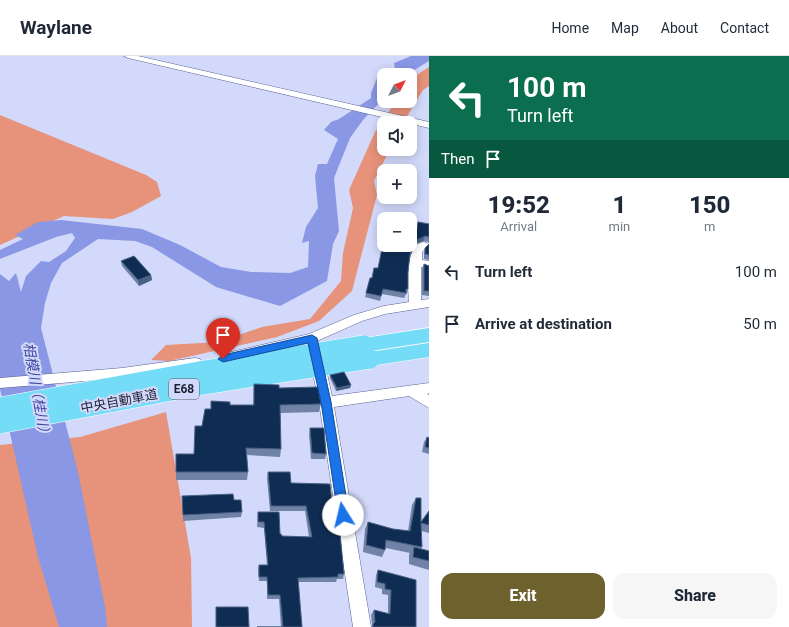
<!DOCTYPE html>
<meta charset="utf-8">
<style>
:root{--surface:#fff;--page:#f6f6f7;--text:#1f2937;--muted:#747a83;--line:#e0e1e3;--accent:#6d612e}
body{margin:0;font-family:Roboto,"Noto Sans JP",sans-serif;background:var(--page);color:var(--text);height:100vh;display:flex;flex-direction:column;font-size:15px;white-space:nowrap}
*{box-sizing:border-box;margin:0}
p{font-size:13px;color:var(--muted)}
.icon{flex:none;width:22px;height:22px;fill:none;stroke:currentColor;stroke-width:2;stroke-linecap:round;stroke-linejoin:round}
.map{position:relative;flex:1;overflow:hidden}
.drawer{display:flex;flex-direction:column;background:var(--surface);width:360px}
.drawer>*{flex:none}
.guide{background:#0b6e4f;color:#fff;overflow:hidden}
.needle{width:26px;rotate:48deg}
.tools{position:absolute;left:377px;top:12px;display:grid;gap:8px}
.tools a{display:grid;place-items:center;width:40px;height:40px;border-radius:8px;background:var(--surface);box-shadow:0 2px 10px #0003;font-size:20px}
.pin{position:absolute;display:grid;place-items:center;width:34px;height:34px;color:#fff;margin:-41px -17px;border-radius:50% 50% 50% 0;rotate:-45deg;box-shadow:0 0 4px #0007}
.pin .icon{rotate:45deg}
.me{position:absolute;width:44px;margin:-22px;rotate:351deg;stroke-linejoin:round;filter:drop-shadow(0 0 3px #0008)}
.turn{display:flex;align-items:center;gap:14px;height:84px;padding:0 12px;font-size:18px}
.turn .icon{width:52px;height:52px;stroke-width:2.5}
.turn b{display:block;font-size:28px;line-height:34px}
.then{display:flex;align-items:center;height:38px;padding:0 12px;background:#0003;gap:8px;font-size:15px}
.eta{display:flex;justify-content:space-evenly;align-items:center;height:68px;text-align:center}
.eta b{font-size:24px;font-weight:800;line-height:28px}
.primary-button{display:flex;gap:8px;margin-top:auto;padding:8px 12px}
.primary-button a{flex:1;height:46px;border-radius:12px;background:var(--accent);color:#fff;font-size:16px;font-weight:800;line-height:46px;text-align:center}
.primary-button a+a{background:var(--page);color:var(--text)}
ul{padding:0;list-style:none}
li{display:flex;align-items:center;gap:12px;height:52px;padding:0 12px}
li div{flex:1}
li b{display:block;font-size:15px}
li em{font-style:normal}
header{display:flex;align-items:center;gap:24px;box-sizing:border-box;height:56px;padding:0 20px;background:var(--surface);border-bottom:1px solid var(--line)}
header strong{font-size:19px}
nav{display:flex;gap:22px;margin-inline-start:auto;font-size:14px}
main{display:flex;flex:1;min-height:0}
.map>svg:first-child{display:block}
.green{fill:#e7927b}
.water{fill:#8a97e5}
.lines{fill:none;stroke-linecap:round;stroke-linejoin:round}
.minor-casing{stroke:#5b6394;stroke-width:1}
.highway-casing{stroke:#fff;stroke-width:1}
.minor{fill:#fff;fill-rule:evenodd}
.highway{fill:#74dcf6;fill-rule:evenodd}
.highway-bridge-casing{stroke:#fff;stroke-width:20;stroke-linecap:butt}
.highway-bridge{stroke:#74dcf6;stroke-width:19}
.wall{fill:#7083a6}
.shaded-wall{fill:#4a6185}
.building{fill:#0f2d53;stroke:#4a6185}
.route{fill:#1a73e8;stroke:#114b97}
.labels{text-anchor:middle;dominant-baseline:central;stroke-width:4;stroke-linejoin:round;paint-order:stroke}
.shield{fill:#d2d9fa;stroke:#535870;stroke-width:1}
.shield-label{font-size:12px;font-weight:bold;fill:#1d2035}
.street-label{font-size:13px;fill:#1d2035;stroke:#d2d9fa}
.water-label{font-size:14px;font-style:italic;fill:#3f45a0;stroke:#d2d9fa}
</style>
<header>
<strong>Waylane</strong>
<nav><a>Home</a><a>Map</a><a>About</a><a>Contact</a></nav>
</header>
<main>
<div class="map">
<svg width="429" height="571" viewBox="0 0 429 571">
<rect width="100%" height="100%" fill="#d2d9fa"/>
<path class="green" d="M429,11V30L423,34L403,67H384V93H390L374,125L377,139L352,235L319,265L277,281L169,305L151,304L166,289L219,286L262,271L310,263L341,225L343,197L353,152L349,134L375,76L396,45H410V23Z
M0,59L146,119L157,126L161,140L132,156L113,163L64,160L0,189Z
M166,356L191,502L192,571H0V389L80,381Z"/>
<path class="water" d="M411,0H429V5L406,19H388L395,13L394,7Z
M384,21V42L363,64L350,82L334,122L339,175L333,188L327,225L280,250L216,231L152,191L135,185L98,183L62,207L51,227L45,247L41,272L78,416L105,551L107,571H59L38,501L0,333V218L9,225L16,217L21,236L26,220L41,205L49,206L66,195L75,182L72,177L56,181L0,203V194L23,183L15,179L38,166L61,164L142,173L180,189L221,211L251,216L290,217L308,211L309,185L302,187L306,171L318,152L315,120L318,108H327L338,83L324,74L331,66L339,63L371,42V37L377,22Z"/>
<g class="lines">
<defs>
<path id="minor" d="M124,0H138L429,66V72L128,2Z
M423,186L427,187L429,189L422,196V204L429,205V213L421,211V244L429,243V251L385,258L362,265L317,285L232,306L227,305L225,301L227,297L309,278L354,259L384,250L409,246C408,230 404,190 423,186Z
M317,299L322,300L324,304L332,340L429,327V337L427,338L429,339V352L409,340L334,351L371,571H353L319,346L310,304L312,300Z
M195,302L200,303L202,307L200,311L195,312L122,322L0,332V322L122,312Z"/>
<path id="highway" d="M429,272V286L364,296L357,294L354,289L357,284L364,282Z
M429,287V301L370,310L363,308L360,303L363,298L370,296Z"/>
</defs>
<use href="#minor" class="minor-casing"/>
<use href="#highway" class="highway-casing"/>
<use href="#minor" class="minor"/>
<use href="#highway" class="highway"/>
<defs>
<path id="highway-bridge" d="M0,351L199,315L364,289
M0,368L203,329L370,303"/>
</defs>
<use href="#highway-bridge" class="highway-bridge-casing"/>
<use href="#highway-bridge" class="highway-bridge"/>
</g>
<path class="wall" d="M429,168V187L428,186L423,185L416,188L410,200L408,216V233L407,238H406L404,242L382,238L380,245L365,241L370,222H372L374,212H378L416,176Z
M429,188V204L424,203V197L425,192Z
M121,205L151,219L152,224L139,230L122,210Z
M424,208L429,210V240L422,239V213Z
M330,319L351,329L350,332L336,335L330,322Z
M254,328L279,332L321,348L319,356L280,357L281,393L280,401L247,399L248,416L247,424H176V416L194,398L202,370L230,349H253Z
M310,372L326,398L325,403H311L309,378Z
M427,381L429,382V398L422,396L424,386Z
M268,416L291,427L333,456L344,518L343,523H337L336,526H298L302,571H281L279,543H267V525H259L258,514L259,509H267L264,472L257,471L258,456L282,480L309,481L305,455H270L267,422Z
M416,442L421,466L429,455V477L422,475V491L421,493L429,495V514L409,508V498L410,497L386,492L385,494L382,501L363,496L365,473L368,466L393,473L408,475L412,449Z
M234,444L242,456L241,461L183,465V459Z
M378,514L416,571H371L372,569L371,559L374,554L388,558V539L382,538V533L375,531L376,519Z"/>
<path class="shaded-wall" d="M425,180L423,185L416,188L409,202L410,197L417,184Z
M151,219L152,224L139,230L138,224Z
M351,329L350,332L336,335L337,332Z"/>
<path class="building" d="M400,159L404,163H387L386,161Z
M418,166L429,168V181L425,180L417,184L410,197L408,216V233H406V237L383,233L381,240L366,237L370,222H372L374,212H378L383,188L384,187V189H410V170L416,176Z
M429,188V199L425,198V192Z
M134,200L151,219L138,224L121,205Z
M424,208L429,210V235H424Z
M344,316L351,329L337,332L330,319Z
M254,328L279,329V332L318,331L321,348L280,349L281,393L246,392L248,416H176V398H194L195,370H202L205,353H211V345L230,346V349H254Z
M310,372H324L326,398L312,397Z
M427,381L429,382V392L425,391Z
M268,416H290L291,427L330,428L333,456H335L340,477L344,518H338V521L298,522L302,571H257H283L280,539H268L267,521H259V509H268L264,466H258V456H279L280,478H281L282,480L312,481L306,450H271Z
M233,438L234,444H241L242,456L183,459L182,440Z
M416,442H421V466L429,455V469L421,467L422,491L386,484L385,494L366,489L368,466L393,473L410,475Z
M414,491L429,495V505L413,501Z
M378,514L416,524V571H373V568L375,566L374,554L390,558L391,534L385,533V528L377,526Z
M216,551H248L249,571H216Z"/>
<path class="route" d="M312,279L317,282L331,346L349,459L347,462L343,464L339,462L338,459L321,346L308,287L223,306L218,303L223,299Z"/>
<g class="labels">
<rect class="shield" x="169" y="323" width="30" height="20" rx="3"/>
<g class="shield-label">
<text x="184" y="333">E68</text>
</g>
<g class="street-label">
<text transform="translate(119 345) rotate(-11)">中央自動車道</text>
</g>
<g class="water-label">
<text transform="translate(37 335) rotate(80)">相模川（桂川）</text>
</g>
</g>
</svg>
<div class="tools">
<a><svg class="needle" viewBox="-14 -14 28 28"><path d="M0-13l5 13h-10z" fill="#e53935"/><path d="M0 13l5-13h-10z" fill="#747a83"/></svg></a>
<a><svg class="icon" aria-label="sound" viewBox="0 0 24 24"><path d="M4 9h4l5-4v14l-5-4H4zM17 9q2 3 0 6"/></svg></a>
<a>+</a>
<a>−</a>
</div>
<div class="pin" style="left:223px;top:303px;background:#d93025"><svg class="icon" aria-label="arrive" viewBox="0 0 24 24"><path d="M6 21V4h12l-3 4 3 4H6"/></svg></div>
<svg class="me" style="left:343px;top:459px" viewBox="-20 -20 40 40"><circle r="19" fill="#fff"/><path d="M0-13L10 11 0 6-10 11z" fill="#1a73e8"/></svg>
</div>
<section class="drawer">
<div class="guide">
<div class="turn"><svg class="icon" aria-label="left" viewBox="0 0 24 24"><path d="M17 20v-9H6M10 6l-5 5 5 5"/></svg><div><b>100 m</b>Turn left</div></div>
<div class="then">Then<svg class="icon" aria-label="arrive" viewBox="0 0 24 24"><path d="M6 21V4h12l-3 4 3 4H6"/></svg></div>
</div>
<div class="eta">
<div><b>19:52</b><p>Arrival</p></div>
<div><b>1</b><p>min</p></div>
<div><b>150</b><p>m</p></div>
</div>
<ul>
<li><svg class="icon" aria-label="left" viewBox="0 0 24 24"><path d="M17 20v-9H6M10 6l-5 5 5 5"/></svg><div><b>Turn left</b></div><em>100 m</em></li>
<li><svg class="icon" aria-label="arrive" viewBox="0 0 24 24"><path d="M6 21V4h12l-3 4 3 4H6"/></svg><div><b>Arrive at destination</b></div><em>50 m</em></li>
</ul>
<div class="primary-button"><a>Exit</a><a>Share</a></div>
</section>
</main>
